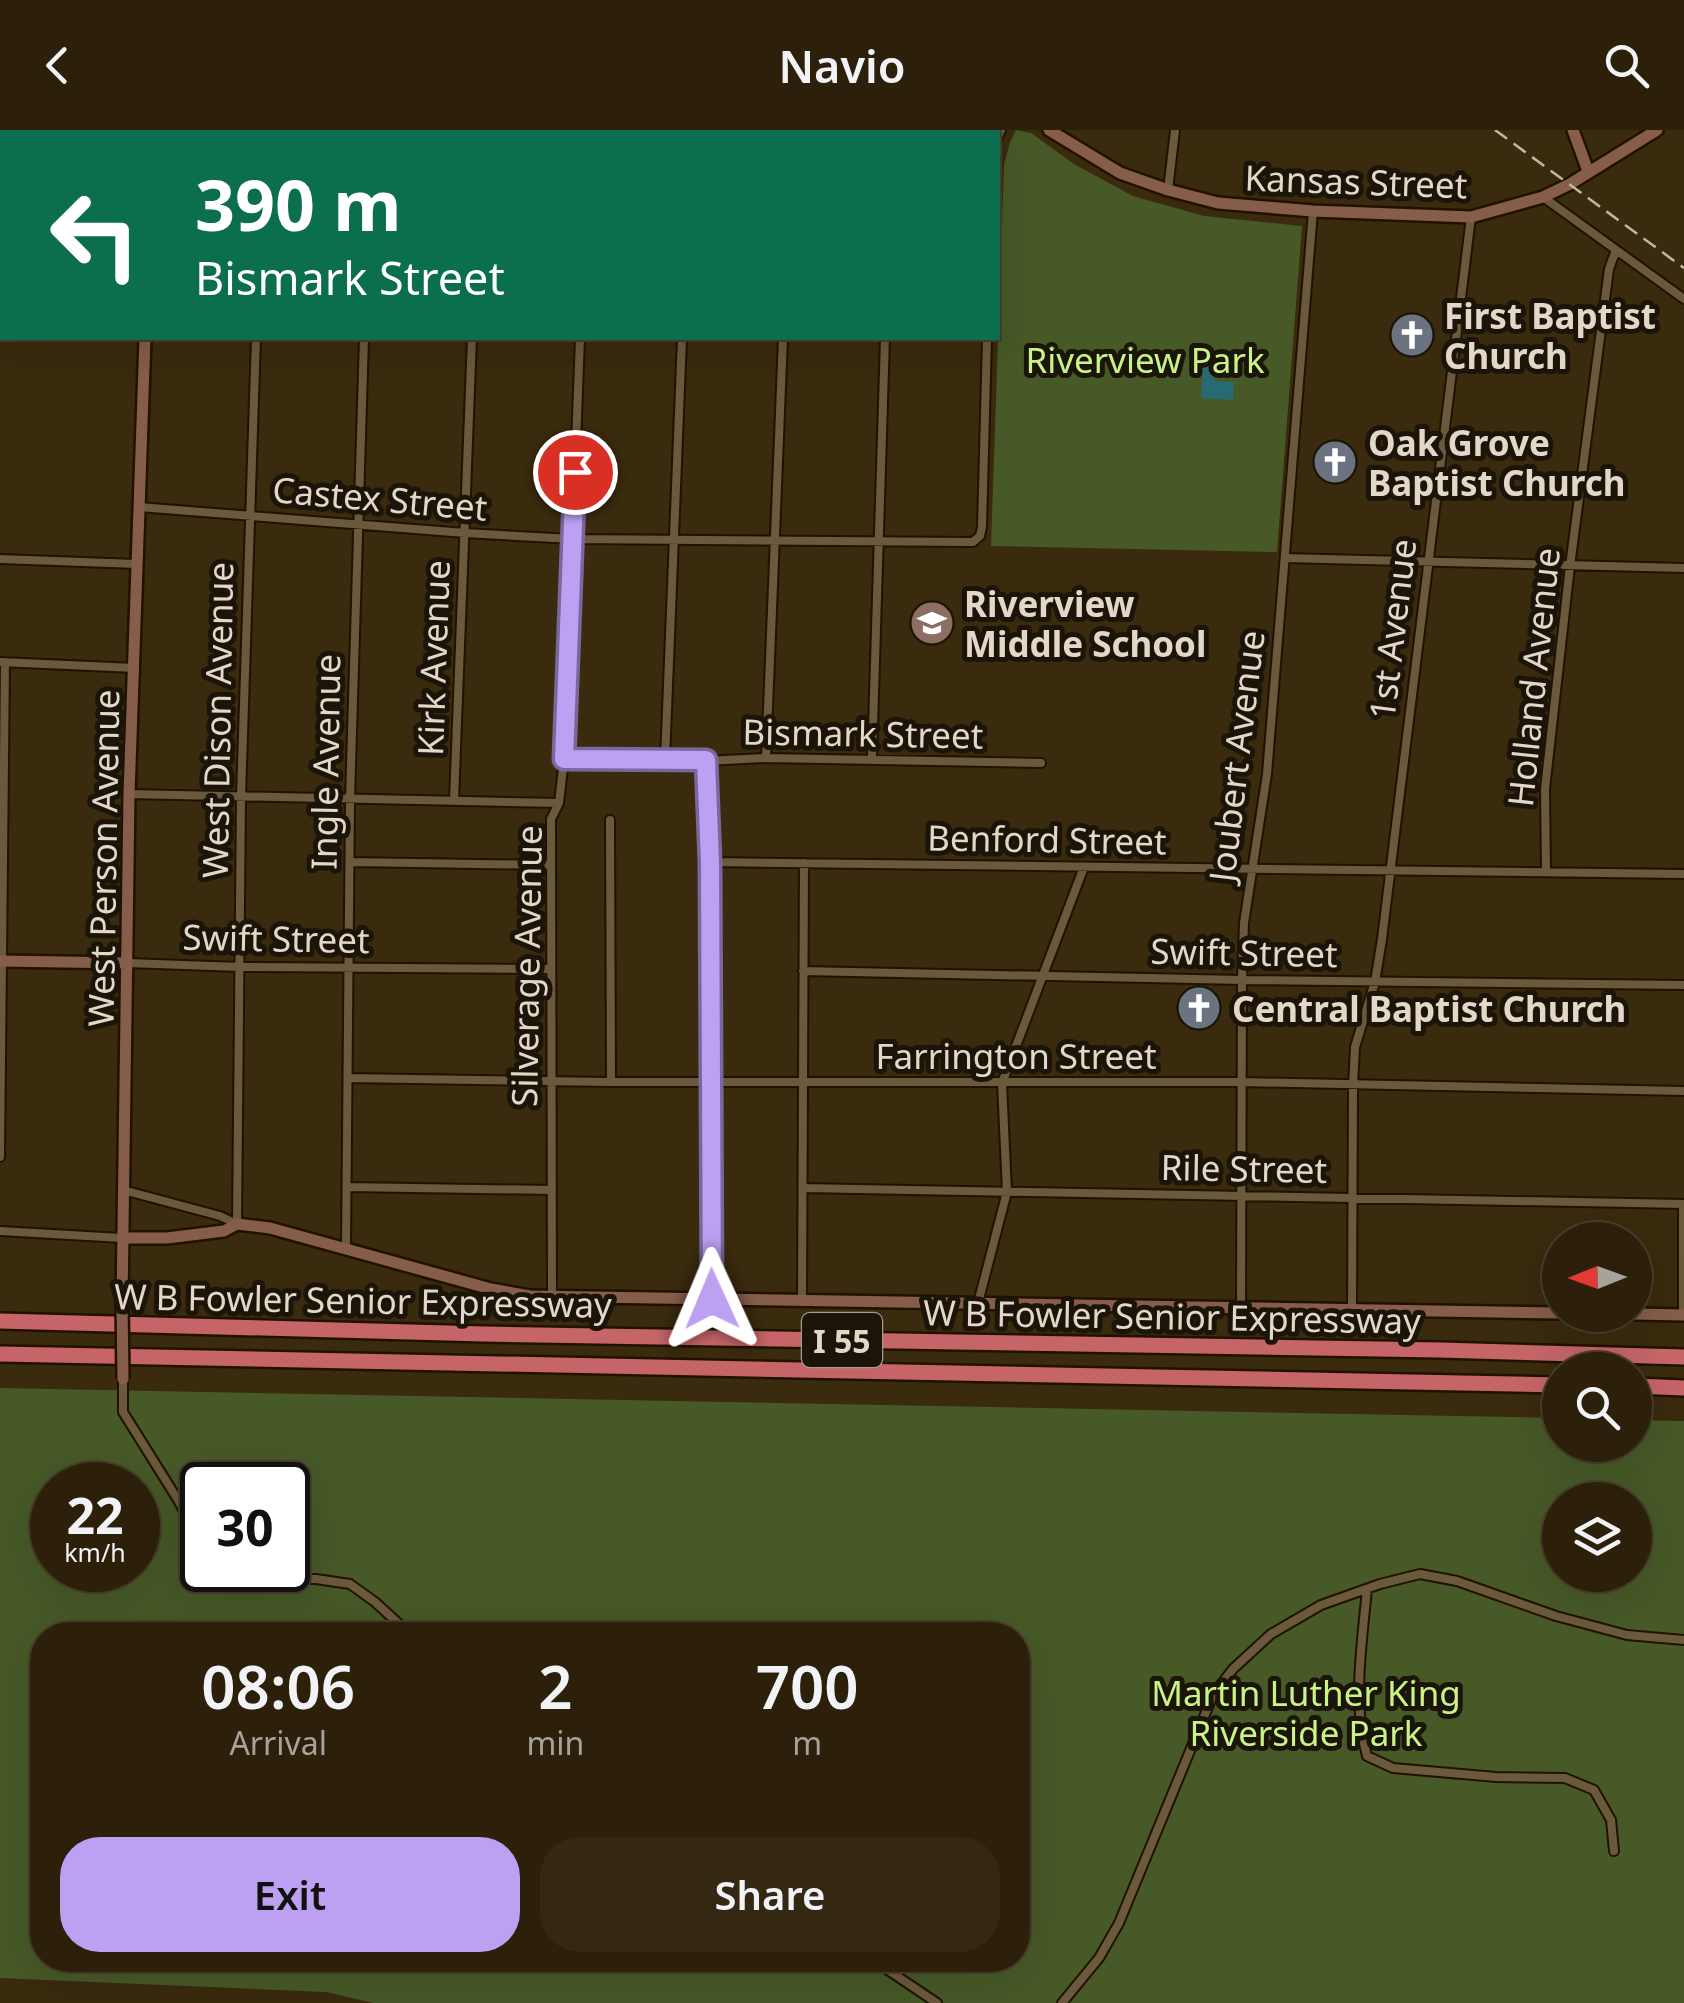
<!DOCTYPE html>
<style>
:root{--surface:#2c200a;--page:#342813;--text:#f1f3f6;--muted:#a6a39c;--line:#483e2b;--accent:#bca0f2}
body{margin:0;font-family:"Noto Sans",sans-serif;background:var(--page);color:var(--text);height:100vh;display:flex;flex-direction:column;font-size:38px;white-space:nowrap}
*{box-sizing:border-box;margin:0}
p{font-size:32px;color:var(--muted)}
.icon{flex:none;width:55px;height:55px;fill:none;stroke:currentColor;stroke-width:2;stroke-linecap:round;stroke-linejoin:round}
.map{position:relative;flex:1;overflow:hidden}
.details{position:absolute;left:30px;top:1492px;width:1000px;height:350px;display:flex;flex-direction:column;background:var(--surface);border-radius:40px;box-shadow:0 10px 40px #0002,0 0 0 2px var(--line)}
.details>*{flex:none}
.hud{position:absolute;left:0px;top:0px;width:1000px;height:210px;box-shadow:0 10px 40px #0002,0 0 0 2px var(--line);background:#0b6e4f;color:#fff;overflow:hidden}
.needle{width:65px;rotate:269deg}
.fabs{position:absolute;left:1542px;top:1092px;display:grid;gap:20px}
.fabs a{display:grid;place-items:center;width:110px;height:110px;border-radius:50%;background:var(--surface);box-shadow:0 10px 40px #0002,0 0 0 2px var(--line);font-size:50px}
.speed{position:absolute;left:30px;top:1332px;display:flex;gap:20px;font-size:50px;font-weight:700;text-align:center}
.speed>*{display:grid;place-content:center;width:130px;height:130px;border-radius:50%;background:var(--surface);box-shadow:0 10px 40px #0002,0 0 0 2px var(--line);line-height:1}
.speed small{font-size:25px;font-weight:400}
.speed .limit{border:5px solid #111;border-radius:15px;background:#fff;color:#111}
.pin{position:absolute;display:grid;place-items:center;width:85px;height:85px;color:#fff;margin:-42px;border:5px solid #fff;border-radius:50%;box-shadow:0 2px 10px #0007}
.me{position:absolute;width:110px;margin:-55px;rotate:359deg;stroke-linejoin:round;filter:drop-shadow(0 0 8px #0008)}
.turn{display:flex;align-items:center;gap:35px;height:210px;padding:0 30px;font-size:45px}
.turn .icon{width:130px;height:130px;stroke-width:2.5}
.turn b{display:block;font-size:70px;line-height:85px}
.eta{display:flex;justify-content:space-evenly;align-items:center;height:170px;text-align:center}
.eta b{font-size:60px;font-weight:600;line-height:70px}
.action{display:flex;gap:20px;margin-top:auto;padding:20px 30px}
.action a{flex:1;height:115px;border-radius:40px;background:var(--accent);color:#111;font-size:40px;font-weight:600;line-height:115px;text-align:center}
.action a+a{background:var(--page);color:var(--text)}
header{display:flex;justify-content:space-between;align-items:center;height:130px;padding:0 30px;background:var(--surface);font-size:45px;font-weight:600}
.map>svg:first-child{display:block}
.green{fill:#475927;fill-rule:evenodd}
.water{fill:#276a72}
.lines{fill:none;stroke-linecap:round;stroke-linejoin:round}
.street-casing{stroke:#211200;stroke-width:12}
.secondary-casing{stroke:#211200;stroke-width:16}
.highway-casing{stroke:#211200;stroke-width:20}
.street{stroke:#6b593d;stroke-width:8}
.secondary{stroke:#865d4a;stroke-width:11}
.highway{stroke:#c56567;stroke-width:15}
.rail{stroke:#c2b6a4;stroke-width:2.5;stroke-dasharray:15 8;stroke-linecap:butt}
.secondary-bridge-casing{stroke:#211200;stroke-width:16;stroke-linecap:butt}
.secondary-bridge{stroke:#865d4a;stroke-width:11}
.route-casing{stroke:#7a689d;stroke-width:25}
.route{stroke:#bca0f2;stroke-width:18}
.labels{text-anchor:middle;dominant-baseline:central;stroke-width:10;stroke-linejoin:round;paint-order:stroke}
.shield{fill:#1b1408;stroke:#a69c8e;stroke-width:2.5}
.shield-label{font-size:32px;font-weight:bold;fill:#e2d7c8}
.street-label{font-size:35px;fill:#e2d7c8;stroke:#1b1408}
.poi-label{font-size:35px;font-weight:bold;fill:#e2d7c8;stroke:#1b1408;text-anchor:start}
.park-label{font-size:35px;fill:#caf386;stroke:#1b1408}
</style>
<header><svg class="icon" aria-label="back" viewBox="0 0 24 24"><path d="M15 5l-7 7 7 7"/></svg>Navio<svg class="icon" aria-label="search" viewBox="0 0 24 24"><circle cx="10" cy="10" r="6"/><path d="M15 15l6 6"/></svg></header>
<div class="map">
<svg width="1684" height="1873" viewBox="0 0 1684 1873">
<rect width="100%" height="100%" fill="#3a2a0e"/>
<path class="green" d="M1016,0L1031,3L1074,34L1133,66L1204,86L1302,96L1277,422L991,416L1004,35L1010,12Z
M0,1258L1560,1288V1315H1635V1290L1684,1291V1873H373L326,1862L0,1848ZM52,1355H138V1440H52ZM202,1355H288V1440H202ZM1560,1370H1635V1445H1560ZM42,1505H1018V1830H42Z"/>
<path class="water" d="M1203,235L1216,236L1215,251L1234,252L1233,270L1201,268Z"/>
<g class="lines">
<defs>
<path id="street" d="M263,2V0
M372,2V0
M479,2V0
M588,2V0
M690,2V0
M790,2V0
M891,2L892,0
M998,7L1001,0
M1168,60L1175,0
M1543,67L1684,169
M0,127H2
M139,377L465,403L572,409L973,412L980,406L982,397L987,208
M1285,428L1684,438
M0,429L137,434
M0,532L135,538
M766,628L783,208
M564,629L706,631L766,628L1041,633
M872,629L885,208
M665,630L682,208
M706,631L710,732L712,1169
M129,664L559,673
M454,670L472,208
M610,690L611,952
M350,732L551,735
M710,732L1684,744
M1546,742L1545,659L1570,436L1609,139L1616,120
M127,833L240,837L551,839
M803,841L1242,850L1684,855
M348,948L611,952H1241L1684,961
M0,1027L5,532
M347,1057L552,1060
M803,1058L1684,1074
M123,1060L220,1086L237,1094L241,666L256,208
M0,1101L122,1108
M346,1117L350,669L364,208
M552,1167L551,689L559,673L564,629L580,208
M802,1170L804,733
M978,1173L1007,1062L1002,953L1084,737
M1241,1178L1242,850L1244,793L1267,644L1313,81
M1352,1179L1353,956L1355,917L1375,852L1382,809L1471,87
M1683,1185V1074
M123,1249V1282L178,1370L202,1413
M249,1440L269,1449H316L350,1454L375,1472L411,1505
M1367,1459C1362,1514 1352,1573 1367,1626L1393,1638L1496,1647L1565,1648L1594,1660L1611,1690L1614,1721
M873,1830L937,1873
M1062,1873L1099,1828L1119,1793L1213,1565L1233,1539L1271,1504L1321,1475L1380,1454L1420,1444L1457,1451L1556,1486L1627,1505L1684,1510"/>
<path id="secondary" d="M1049,0L1120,43L1168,60L1218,73L1313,81L1471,87L1543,67L1570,54L1657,0
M1573,0L1588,41
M152,2V0
M0,831L127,833
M122,1108H167L224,1101L237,1094L270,1098L491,1159L530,1166L1560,1183
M122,1172L129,664L145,208
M1635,1184L1684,1185"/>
<path id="highway" d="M0,1191L484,1204L1440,1220L1684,1227
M0,1224L1560,1255
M1635,1256L1684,1258"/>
</defs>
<use href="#street" class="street-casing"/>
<use href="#secondary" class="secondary-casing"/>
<use href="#highway" class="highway-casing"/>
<use href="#street" class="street"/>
<use href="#secondary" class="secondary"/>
<use href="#highway" class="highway"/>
<path class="rail" d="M1495,0L1684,138"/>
<defs>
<path id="secondary-bridge" d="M122,1172L123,1249"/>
</defs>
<use href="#secondary-bridge" class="secondary-bridge-casing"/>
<use href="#secondary-bridge" class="secondary-bridge"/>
</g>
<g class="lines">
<defs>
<path id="route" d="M575,342L564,629L706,630L710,732L712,1169"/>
</defs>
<use href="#route" class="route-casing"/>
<use href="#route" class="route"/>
</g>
<defs>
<symbol id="church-disc" viewBox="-11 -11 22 22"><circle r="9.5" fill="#6b7280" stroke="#1b1408"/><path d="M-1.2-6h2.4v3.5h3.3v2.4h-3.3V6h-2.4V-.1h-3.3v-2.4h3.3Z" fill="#fff"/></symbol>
<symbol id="school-disc" viewBox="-11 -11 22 22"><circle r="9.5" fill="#8d6e63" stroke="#1b1408"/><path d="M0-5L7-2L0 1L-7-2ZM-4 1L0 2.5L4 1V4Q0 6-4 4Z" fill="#fff"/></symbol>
</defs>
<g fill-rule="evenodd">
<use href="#church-disc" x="1387" y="180" width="50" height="50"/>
<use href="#church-disc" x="1310" y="307" width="50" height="50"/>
<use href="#school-disc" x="907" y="468" width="50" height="50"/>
<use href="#church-disc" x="1174" y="853" width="50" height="50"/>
</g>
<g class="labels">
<rect class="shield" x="802" y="1183" width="80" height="54" rx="8"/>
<g class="shield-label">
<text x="842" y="1210">I 55</text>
</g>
<g class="street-label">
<text transform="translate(1356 51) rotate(2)">Kansas Street</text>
<text transform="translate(380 368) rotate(5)">Castex Street</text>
<text transform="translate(1392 499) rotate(-83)">1st Avenue</text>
<text transform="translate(433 528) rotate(-88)">Kirk Avenue</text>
<text transform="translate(1533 547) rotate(-84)">Holland Avenue</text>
<text transform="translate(217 590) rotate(-89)">West Dison Avenue</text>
<text transform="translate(863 603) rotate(1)">Bismark Street</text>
<text transform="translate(1236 626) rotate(-83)">Joubert Avenue</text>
<text transform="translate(325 632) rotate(-89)">Ingle Avenue</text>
<text transform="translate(1047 709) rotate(1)">Benford Street</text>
<text transform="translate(103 728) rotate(-89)">West Person Avenue</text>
<text transform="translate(276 808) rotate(1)">Swift Street</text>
<text transform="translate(1244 822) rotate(1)">Swift Street</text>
<text transform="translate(526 836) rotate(-89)">Silverage Avenue</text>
<text x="1016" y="925">Farrington Street</text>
<text transform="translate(1244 1038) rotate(1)">Rile Street</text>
<text transform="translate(363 1170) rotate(1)">W B Fowler Senior Expressway</text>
<text transform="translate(1172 1186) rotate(1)">W B Fowler Senior Expressway</text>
</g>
<g class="poi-label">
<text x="1444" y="185">First Baptist<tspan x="1444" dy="40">Church</tspan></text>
<text x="1368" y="312">Oak Grove<tspan x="1368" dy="40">Baptist Church</tspan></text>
<text x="964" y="473">Riverview<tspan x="964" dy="40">Middle School</tspan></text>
<text x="1232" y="878">Central Baptist Church</text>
</g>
<g class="park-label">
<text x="1145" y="229">Riverview Park</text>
<text x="1306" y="1562">Martin Luther King<tspan x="1306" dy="40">Riverside Park</tspan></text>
</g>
</g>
</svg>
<div class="fabs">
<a><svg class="needle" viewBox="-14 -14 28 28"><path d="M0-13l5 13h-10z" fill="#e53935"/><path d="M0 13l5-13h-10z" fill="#a6a39c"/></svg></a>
<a><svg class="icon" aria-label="search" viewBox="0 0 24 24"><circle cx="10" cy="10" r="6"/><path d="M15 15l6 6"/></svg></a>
<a><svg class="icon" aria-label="layers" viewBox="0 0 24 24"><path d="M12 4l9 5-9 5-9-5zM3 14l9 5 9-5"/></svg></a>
</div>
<div class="speed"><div>22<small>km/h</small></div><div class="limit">30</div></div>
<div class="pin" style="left:575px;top:342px;background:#d93025"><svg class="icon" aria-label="arrive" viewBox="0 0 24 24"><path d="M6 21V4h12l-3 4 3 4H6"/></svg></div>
<svg class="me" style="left:712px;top:1169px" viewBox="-20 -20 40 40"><path d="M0-17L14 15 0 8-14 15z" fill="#bca0f2" stroke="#fff" stroke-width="4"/></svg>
<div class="hud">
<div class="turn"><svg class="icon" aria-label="left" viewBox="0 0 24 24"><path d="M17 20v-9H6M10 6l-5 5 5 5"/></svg><div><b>390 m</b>Bismark Street</div></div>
</div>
<section class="details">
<div class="eta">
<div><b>08:06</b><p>Arrival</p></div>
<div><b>2</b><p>min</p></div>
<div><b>700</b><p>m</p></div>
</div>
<div class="action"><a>Exit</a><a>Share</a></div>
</section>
</div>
